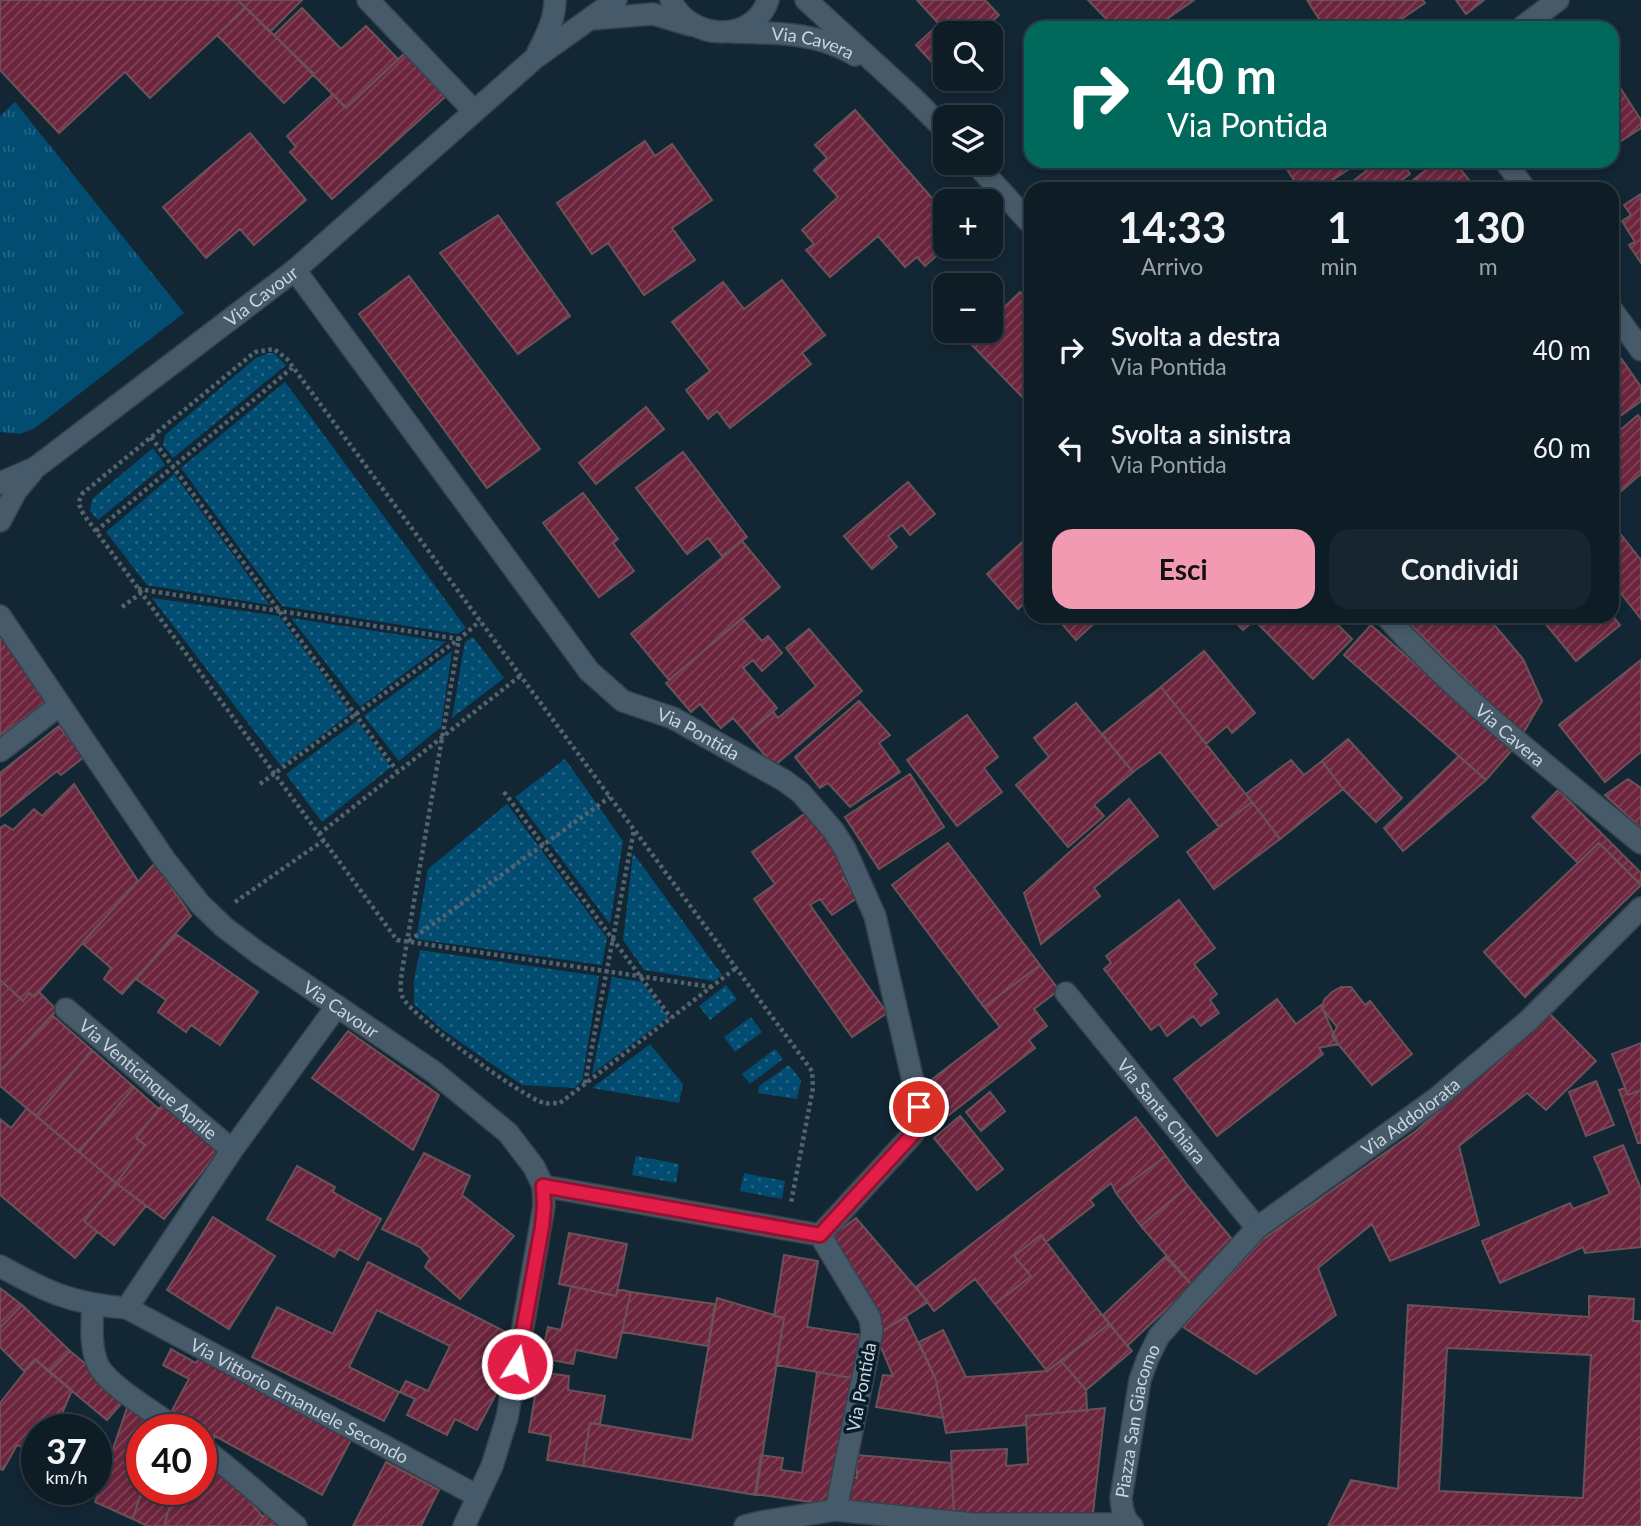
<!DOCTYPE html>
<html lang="it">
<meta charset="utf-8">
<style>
:root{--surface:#0e1c26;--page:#17252e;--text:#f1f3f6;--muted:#9ba1a7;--line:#2e3a43;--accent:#f19ab2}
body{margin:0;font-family:Lato,sans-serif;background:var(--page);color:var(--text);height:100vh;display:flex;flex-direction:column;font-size:26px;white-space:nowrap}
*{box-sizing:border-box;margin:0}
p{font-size:23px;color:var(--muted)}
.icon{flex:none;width:38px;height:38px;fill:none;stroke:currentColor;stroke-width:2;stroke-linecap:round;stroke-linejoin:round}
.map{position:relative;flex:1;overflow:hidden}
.drawer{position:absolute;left:1024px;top:182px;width:595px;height:441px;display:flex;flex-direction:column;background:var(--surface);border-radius:21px;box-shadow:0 4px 10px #0003,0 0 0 2px var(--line)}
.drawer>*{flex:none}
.hud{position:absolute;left:1024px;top:21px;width:595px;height:147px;border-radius:21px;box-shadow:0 4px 10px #0003,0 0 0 2px var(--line);background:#00695c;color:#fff;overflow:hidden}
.buttons{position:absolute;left:933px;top:21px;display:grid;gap:14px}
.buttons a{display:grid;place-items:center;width:70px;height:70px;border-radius:14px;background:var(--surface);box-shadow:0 4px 10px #0003,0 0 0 2px var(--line);font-size:35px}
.speed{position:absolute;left:21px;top:1414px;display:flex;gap:14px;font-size:35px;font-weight:700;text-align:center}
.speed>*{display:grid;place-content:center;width:91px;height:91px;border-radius:50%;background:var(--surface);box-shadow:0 4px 10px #0003,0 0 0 2px var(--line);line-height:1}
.speed small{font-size:18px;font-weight:400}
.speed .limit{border:10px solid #d22;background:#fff;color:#111}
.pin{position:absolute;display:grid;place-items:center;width:60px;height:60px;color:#fff;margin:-30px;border:4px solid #fff;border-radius:50%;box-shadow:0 2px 7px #0007}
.me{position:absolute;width:77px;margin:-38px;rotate:10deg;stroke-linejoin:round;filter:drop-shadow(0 0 5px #0008)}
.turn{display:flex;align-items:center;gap:24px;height:147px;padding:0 28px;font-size:32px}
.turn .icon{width:91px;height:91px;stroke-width:2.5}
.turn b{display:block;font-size:49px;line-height:60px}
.eta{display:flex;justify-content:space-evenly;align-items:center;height:119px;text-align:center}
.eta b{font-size:42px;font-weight:700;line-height:49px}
.primary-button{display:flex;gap:14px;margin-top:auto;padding:14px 28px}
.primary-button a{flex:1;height:80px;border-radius:21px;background:var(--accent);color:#111;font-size:28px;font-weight:700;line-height:80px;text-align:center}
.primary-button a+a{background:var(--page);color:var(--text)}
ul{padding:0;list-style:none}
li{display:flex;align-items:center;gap:21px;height:98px;padding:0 28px}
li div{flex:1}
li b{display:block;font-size:26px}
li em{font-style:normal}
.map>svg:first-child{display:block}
.grass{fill:url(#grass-dots)}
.park{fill:url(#park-tufts)}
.building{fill:url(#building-hatch);stroke:#6b5258;stroke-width:2;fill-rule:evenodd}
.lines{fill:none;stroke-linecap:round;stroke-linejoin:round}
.minor-casing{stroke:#35424d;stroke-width:24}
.path{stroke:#53646f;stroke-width:4.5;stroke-dasharray:3.5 3.5;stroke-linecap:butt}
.minor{stroke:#465a69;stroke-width:21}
.route-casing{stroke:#92132f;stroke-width:18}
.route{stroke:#e11d48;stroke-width:12}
.labels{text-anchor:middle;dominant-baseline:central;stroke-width:7;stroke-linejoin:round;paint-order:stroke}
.street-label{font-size:18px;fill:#cad5de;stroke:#0a1c29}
</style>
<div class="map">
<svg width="1641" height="1526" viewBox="0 0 1641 1526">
<defs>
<pattern id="grass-dots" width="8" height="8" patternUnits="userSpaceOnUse" patternTransform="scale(1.75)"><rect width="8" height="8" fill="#024c72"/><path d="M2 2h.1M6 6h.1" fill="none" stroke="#266586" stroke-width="1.8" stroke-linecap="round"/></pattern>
<pattern id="park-tufts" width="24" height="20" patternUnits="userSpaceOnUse" patternTransform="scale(1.75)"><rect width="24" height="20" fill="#024c72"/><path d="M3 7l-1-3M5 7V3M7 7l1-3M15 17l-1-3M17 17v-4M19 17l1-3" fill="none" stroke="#266586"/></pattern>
<pattern id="building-hatch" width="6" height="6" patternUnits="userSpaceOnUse" patternTransform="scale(1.75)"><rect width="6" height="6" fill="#6d253e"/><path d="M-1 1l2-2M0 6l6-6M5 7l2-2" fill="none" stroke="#804459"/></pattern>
</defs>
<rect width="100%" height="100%" fill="#132633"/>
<path class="grass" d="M268,353H274L286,365L173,458L163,445L165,435L256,358Z
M285,382L466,628L458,634L282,606L181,468Z
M153,448L165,465L98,520L90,511L92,499Z
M174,474L270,605L147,585L106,532Z
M152,598L279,616L351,713L281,766Z
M291,618L446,642L360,707Z
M473,637L504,678L452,718L465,642Z
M452,651L441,727L399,761L364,716Z
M357,721L391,767L322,822L286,774Z
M565,759L623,841L610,924L515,797Z
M507,804L607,938L602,965L416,939L428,869Z
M633,853L722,975L714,981L644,970L623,940Z
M420,950L599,976L582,1081L575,1088L522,1085L443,1030L414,1004V980Z
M612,977L642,982L668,1017L592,1074Z
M726,985L737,999L710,1020L699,1006Z
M751,1017L762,1032L735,1052L724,1037Z
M650,1044L683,1084L679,1103L592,1088Z
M775,1049L783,1059L750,1084L742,1074Z
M789,1065L801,1080L797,1099L758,1093L759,1086Z
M636,1156L679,1164L676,1183L632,1175Z
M744,1173L785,1181L782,1199L740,1191Z"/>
<path class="park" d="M15,102L184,313L35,428L20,434L0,432V116Z"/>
<path class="building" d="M2,0H238L246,8L150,98L125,72L59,133L0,70V2Z
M238,0H302L270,32Z
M917,0H985L999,15L979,33H945V65L939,70L916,45L939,24Z
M1088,0H1194L1154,28H1115Z
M1307,0H1423L1425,3L1388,28H1325Z
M1456,0H1484L1466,14Z
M246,8L314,74L284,103L217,35Z
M302,8L341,49L366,26L398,59L346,108L274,35Z
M405,53L445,97L332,199L290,152L296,147L287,136L333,94L346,108Z
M1612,75L1641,120V128L1612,147Z
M855,110L945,213L946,247L925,266L917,257L905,267L878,236L830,277L806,250L814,244L802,230L838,197L814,170L827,158L815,145Z
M250,133L306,200L254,245L240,229L206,258L163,207Z
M645,141L655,156L672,144L712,200L672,228L695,260L644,295L608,243L592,254L557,203Z
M1290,161H1361L1319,189H1300L1284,165Z
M1379,161H1401L1410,174L1389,189H1343Z
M1438,161H1454L1476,189H1412L1408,184Z
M1641,194V263L1629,245L1635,242L1622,221L1631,215L1624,205Z
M498,215L570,316L518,354L440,253Z
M409,276L540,449L487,488L359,314Z
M782,280L825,335L802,353L811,364L730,428L717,411L708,419L686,390L710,371L672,322L723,282L744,309Z
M1020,292L1031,303V406L969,342L980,331H990V321Z
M1612,345L1641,387V401L1612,422Z
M646,407L664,429L596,484L579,463Z
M1638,415L1641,419V474L1612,499V437Z
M683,452L747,537L722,556L708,538L687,554L636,488Z
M908,482L935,514L910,535L902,525L888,536L897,547L872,569L844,536Z
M583,493L618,539L613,543L634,571L599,597L543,523Z
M1615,527L1641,560V619L1612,582V529Z
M1031,534V597L1018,609L987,574Z
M742,541L780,587L669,680L631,634Z
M1612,615L1620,625L1576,661L1539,616Z
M1055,616H1102L1076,640Z
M1230,616H1329L1352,639L1313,679L1254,620L1243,630Z
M1416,616H1487L1523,659L1542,701L1522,735L1409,623Z
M742,618L762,641L768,636L782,653L762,671L753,660L743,668L777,708L747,734L733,718L721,728L700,704L691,712L666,683Z
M1371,625L1512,750L1486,780L1344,655Z
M809,629L862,691L774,766L747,734L773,712L778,718L816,686L786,648Z
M0,635L45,702L0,736Z
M1204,651L1255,713L1232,733L1227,726L1206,744L1161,687Z
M1641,660V752L1605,782L1559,725Z
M1161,687L1252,802L1219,827L1160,752L1133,772L1102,734Z
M859,701L890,735L879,743L900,772L850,807L828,783L820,788L795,757Z
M1076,703L1133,772L1094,805L1104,816L1068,847L1016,785L1049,757L1034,738Z
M967,715L998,757L984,768L1002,792L957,826L907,760Z
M59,726L84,757L61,775L57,771L0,817V773Z
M1348,739L1402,798L1376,822L1343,789L1322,761Z
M1459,756L1486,780L1403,851L1384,828Z
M1291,760L1304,775L1322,761L1343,789L1280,839L1246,794Z
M910,774L944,827L879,869L845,817Z
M1628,779L1641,788V828L1605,795Z
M74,784L138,881L39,992L34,997L29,993L23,1001L0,980V828L5,825L13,830L34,809L42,816Z
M1558,790L1641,873V885L1599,843L1578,863L1532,817Z
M1129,799L1158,836L1094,888L1100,896L1041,944L1024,893Z
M1252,802L1280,839L1214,889L1187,852Z
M807,812L850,872L843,878L857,898L832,915L820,899L810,905L887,1013L852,1037L754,899L775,884L752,852Z
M948,843L1040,965L984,1007L892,885Z
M1599,843L1641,885L1525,997L1484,952Z
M155,863L191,916L122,994L104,979L111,968L82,943Z
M1179,900L1215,948L1194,964L1217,994L1210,1000L1219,1013L1201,1026L1193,1016L1167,1036L1159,1024L1151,1030L1104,969L1111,963L1106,956Z
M176,934L258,992L220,1045L191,1025L186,1032L158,1012L166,1000L136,979Z
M1040,965L1059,990L1034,1009L1047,1026L1029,1040L1035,1048L945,1118L922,1087L1000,1027L984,1007Z
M0,980L23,1001L29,993L34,997L39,992L57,1010L0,1071Z
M1341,987H1351L1365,1005L1370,1001L1412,1054L1372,1085L1338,1044L1332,1036L1337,1027L1322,1008L1324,1000L1332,992Z
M1277,999L1296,1024L1321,1005L1338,1044L1319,1048L1323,1054L1217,1136L1174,1079Z
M1548,1012L1596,1061L1546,1110L1527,1093L1459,1146L1479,1225L1390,1261L1372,1224L1318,1268L1336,1315L1256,1374L1183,1327L1262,1240L1416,1131Z
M52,1015L92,1050L36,1116L0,1086V1071Z
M348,1031L439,1095L413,1150L312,1078Z
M1641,1043V1090L1628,1095L1612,1054Z
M92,1050L134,1087L79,1152L36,1116Z
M1596,1081L1614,1125L1586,1136L1569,1092Z
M134,1087L159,1109L136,1138L145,1145L116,1183L79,1152Z
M1625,1088L1628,1095L1641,1090V1143H1638L1619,1090Z
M990,1092L1005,1111L981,1131L966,1112Z
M163,1104L220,1149L164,1219L116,1183L145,1145L136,1138Z
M27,1108L116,1183L84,1221L97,1232L75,1258L0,1195V1119L11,1128Z
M960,1116L1003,1169L977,1190L934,1138Z
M1136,1117L1166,1156L1116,1193L1111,1183L1090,1200L1094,1205L1046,1242L1041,1235L1014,1256L1031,1276L995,1304L975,1279L934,1311L916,1287Z
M1623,1145L1641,1189V1247L1585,1253L1583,1247L1500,1283L1482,1241L1570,1203L1573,1209L1610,1194L1594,1157Z
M424,1153L470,1176L462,1195L514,1236L460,1299L425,1267L430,1258L420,1247L382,1229Z
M1166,1156L1188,1186L1141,1226L1116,1193Z
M297,1166L335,1187L333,1192L381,1219L358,1260L339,1249L334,1257L267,1219Z
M116,1183L146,1206L114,1245L84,1221Z
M1188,1186L1236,1244L1192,1285L1141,1226Z
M213,1217L275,1256L229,1329L167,1290Z
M856,1218L928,1302L876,1335L833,1251L835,1234Z
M569,1233L627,1244L616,1296L559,1284Z
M1041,1235L1109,1324L1047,1371L995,1304L1031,1276L1014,1256Z
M784,1255L818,1261L807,1327L860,1335L852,1378L776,1365L784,1318L774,1316Z
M1165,1257L1192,1285L1127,1346L1103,1315Z
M368,1262L508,1333L497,1392L477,1430L455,1419L447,1435L407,1415L415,1399L400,1392L406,1381L428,1391L450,1346L377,1310L349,1367L399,1392L384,1421L252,1357L277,1307L333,1334Z
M571,1286L616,1296L618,1289L631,1292L616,1358L576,1350L573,1364L541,1358L548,1327L561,1330Z
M0,1288L22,1305L0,1328Z
M631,1292L715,1304L708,1346L622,1332Z
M1589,1296L1634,1299L1633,1321H1641V1526H1328L1351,1480L1398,1489L1408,1305L1589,1317ZM1447,1348L1591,1355L1583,1498L1439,1491Z
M717,1298L784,1318L756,1495L583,1466L590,1423L692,1440Z
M22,1305L70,1351L49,1372L35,1359L24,1371L0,1347V1328Z
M906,1317L936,1380L943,1418L876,1407L883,1375L893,1376L876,1335Z
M1109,1324L1132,1351L1086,1390L1061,1361Z
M943,1330L966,1377L1047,1371L1061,1361L1086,1390L1087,1410L1026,1416V1425L946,1433L936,1380L919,1342Z
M171,1349L196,1363L201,1355L352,1438L322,1495L215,1436L213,1440L201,1433V1430H194L169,1416L189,1379L163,1365Z
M70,1351L126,1398L107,1420L49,1372Z
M35,1359L72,1390L55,1430H37V1452L17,1445L3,1470L0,1469V1403Z
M539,1372L569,1376L568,1390L605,1396L600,1424L590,1423L583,1466L547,1460L551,1436L529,1432Z
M817,1372L852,1378L831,1505L755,1494L761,1455L783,1458L781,1470L802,1473Z
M128,1405L160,1430H142V1489L133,1519L95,1502Z
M1105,1408L1093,1513L1010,1520L954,1517L951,1451L1007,1449L1006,1466L1028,1464L1026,1416Z
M856,1455L951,1463L954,1511L837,1500L840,1475L857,1478Z
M201,1462L231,1479L263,1517L256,1526H164L175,1489H201Z
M386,1462L439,1490L421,1526H353Z
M142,1489H175L164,1526H147L133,1519Z
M267,1512L285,1526H256Z"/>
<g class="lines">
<defs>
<g id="minor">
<path d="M368,0L474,111"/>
<path d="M671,0C688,40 753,45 768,0"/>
<path d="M806,0L911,96L945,130"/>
<path d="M591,19L653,14L690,25"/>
<path d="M1521,28L1558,0"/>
<path id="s1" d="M732,32C775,33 817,32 855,55"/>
<path d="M537,54C546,36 555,20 555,0"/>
<path d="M1505,161L1525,189"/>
<path d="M975,163L1031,224"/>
<path id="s2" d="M295,270L589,671L623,701L673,718L785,781L801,793L833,830L845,849L875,916L919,1107L918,1123L913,1134L820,1235"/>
<path d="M1612,310L1641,350"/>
<path id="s3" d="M0,483L35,468L295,270L535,58L616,0"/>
<path d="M0,521L16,491L32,472"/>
<path id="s4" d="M0,616L165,860L200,904L224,927L257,952L434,1072L508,1133L534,1167L543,1186L544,1206L507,1418L492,1466L464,1526"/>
<path id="s5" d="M1386,616C1462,701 1554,771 1641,843"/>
<path d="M0,751L60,705"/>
<path id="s6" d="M1066,993L1257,1228"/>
<path id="s7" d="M66,1009L232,1150"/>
<path d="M543,1186L820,1235L870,1318L872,1332L836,1510"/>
<path id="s8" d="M0,1266C47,1292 72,1304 127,1308L472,1493"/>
<path d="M93,1305C92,1324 90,1347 98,1365C109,1387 158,1414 178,1430"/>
<path d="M127,1308L232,1150L337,1006"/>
<path d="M201,1447C235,1471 264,1500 296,1526"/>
<path d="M745,1526L766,1521L836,1510L973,1524H1128"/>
<path id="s9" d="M1132,1526C1123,1520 1122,1508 1121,1498L1140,1380L1148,1358L1159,1336L1193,1298L1257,1228L1437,1098L1528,1021L1641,908"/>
</g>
</defs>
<use href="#minor" class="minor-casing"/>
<path class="path" d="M151,437L397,771
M96,531L293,367
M138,589L459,639L402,971C401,980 399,991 403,998C413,1017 522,1097 544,1103C548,1104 555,1103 560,1103L736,968
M122,607L141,593
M260,784L459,639L480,621
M504,792L671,1018
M319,834L520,676
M235,902L324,840
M409,941L610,797
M712,987L397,940L84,515C79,506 77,502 83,493L255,352L274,349L287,359L812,1071L813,1088L791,1203
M585,1083L634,830"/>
<use href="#minor" class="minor"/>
</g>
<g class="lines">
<defs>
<path id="route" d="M517,1364L542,1227L544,1206L543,1186L820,1235L913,1134L918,1122L919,1107"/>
</defs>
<use href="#route" class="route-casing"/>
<use href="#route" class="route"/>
</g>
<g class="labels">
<g class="street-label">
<text stroke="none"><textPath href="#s1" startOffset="82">Via Cavera</textPath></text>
<text stroke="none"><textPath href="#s3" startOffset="322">Via Cavour</textPath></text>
<text stroke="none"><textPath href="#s5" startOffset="172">Via Cavera</textPath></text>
<text stroke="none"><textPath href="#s2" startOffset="625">Via Pontida</textPath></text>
<text stroke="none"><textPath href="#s4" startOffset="527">Via Cavour</textPath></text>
<text stroke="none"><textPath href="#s7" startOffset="108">Via Venticinque Aprile</textPath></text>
<text stroke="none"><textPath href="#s6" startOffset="152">Via Santa Chiara</textPath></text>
<text stroke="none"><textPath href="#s9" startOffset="534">Via Addolorata</textPath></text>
<text transform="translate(861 1387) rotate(-79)">Via Pontida</text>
<text stroke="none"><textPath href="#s8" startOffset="331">Via Vittorio Emanuele Secondo</textPath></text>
<text stroke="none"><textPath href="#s9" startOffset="110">Piazza San Giacomo</textPath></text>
</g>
</g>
</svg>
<div class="buttons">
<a><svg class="icon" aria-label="search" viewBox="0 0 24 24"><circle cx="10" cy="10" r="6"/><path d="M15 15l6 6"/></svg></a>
<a><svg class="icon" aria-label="layers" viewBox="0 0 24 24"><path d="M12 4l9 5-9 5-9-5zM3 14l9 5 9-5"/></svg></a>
<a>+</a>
<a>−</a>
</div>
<div class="speed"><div>37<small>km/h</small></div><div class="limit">40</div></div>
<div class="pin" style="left:919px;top:1107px;background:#d93025"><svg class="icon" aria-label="arrive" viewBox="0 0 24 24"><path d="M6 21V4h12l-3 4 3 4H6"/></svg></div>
<svg class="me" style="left:517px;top:1364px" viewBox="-20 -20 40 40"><circle r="17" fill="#e11d48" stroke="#fff" stroke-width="3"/><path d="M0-11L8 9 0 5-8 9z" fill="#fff"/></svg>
<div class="hud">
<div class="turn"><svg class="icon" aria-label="right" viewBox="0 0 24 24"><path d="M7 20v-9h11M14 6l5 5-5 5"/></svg><div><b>40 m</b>Via Pontida</div></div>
</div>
<section class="drawer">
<div class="eta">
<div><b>14:33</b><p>Arrivo</p></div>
<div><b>1</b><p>min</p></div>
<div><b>130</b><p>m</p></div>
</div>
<ul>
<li><svg class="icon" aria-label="right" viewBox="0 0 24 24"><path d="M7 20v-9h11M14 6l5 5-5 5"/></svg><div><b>Svolta a destra</b><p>Via Pontida</p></div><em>40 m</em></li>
<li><svg class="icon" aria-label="left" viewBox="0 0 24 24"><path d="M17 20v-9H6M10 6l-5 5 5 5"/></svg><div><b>Svolta a sinistra</b><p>Via Pontida</p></div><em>60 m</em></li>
</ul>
<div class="primary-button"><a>Esci</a><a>Condividi</a></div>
</section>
</div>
